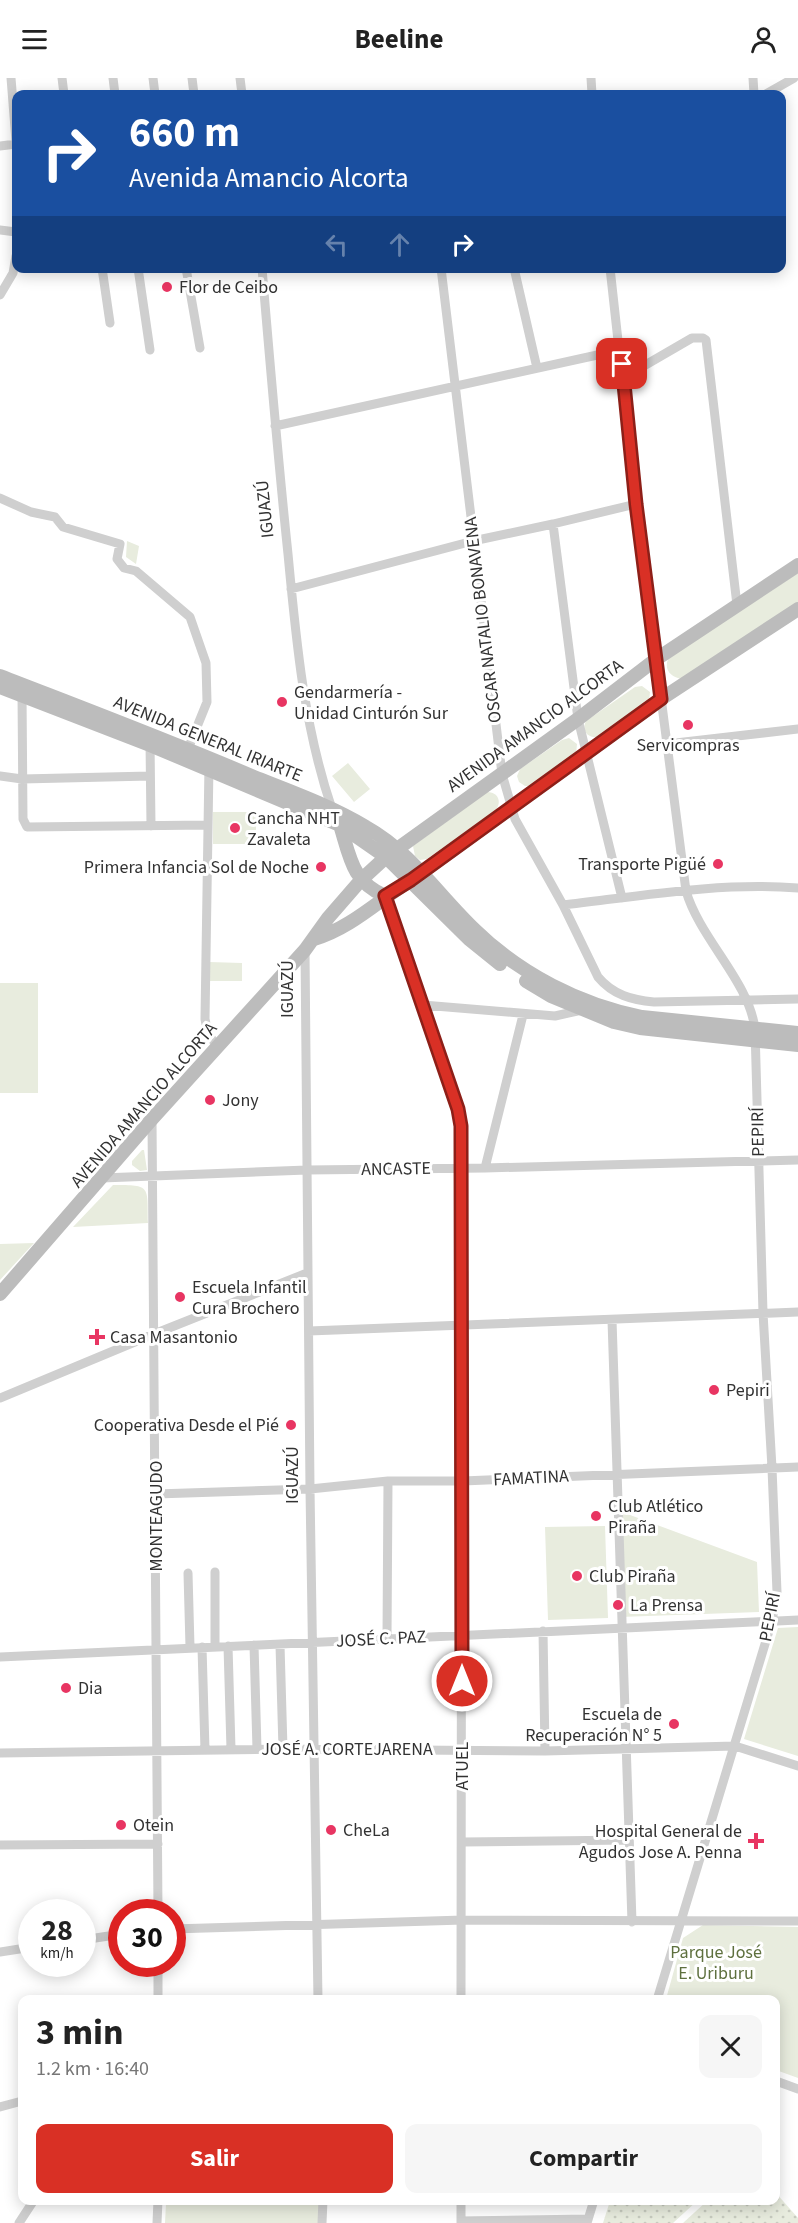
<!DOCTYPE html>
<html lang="es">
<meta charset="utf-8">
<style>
:root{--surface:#fff;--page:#f6f6f6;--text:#222;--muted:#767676;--accent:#d93025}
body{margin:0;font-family:"Source Sans 3",sans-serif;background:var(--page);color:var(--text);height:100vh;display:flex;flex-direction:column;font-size:22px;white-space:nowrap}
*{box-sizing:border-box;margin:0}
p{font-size:20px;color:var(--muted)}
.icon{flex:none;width:33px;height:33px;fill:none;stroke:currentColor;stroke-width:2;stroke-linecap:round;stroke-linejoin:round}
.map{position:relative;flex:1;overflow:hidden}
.drawer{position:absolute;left:18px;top:1917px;width:762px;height:210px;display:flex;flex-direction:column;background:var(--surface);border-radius:12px;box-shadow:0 3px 15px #0003}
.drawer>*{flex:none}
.banner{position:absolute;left:12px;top:12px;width:774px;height:183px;border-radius:12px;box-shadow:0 3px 15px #0003;background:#1a4fa0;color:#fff;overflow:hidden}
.speed{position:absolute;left:18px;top:1821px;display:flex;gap:12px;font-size:30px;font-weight:700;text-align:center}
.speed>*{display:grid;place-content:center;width:78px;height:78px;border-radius:50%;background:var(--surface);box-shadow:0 3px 15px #0003;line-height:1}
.speed small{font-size:15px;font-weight:400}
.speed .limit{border:9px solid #d22;background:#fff;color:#111}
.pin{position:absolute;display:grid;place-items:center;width:51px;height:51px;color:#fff;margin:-26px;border-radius:12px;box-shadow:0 3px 9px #0006}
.me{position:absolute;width:66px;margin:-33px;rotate:0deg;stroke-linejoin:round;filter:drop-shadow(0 0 4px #0008)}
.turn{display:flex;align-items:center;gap:21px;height:126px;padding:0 18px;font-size:27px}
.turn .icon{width:78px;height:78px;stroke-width:2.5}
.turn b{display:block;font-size:42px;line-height:51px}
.lanes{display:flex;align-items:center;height:57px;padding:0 18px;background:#0003;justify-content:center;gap:30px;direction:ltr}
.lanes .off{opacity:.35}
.round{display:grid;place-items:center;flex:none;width:63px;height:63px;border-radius:12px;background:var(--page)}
.head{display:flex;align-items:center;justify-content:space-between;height:102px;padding:0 18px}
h1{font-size:36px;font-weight:700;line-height:45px}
.cta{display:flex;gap:12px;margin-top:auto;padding:12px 18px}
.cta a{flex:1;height:69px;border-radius:12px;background:var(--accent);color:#fff;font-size:24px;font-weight:700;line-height:69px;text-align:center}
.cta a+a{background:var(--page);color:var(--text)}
header{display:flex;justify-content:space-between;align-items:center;height:78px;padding:0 18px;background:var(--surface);font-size:27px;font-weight:700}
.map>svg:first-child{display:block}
.grass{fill:url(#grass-dots)}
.park{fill:#e8ecde}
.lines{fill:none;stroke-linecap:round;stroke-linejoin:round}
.street{stroke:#cfcfcf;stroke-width:9}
.secondary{stroke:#bcbcbc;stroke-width:14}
.route-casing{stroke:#8d1f18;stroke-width:15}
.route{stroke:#d93025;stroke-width:10}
.poi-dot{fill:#e83562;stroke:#fff;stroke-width:2}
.labels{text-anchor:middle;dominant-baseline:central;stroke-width:6;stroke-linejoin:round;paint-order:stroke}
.poi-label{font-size:18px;fill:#323232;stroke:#fff;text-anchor:start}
.street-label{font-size:18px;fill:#323232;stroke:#fff}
.park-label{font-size:18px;fill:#5e703e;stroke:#fff}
</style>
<header><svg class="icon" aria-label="menu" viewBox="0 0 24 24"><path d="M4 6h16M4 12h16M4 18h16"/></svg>Beeline<svg class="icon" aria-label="person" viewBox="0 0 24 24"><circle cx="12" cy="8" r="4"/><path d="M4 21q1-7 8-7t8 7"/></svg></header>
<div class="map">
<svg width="798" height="2145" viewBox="0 0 798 2145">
<defs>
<pattern id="grass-dots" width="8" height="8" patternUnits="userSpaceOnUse" patternTransform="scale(1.5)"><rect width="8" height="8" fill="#e8ecde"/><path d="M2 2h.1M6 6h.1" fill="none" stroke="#c7cbbf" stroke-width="1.8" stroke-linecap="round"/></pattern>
</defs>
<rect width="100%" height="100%" fill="#fff"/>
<path class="grass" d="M776,2115L798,2140V2145H683L707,2123L776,2122Z
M610,2123V2122L697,2123L673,2145H603Z"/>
<path class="park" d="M127,463L139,468L136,486L126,479Z
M798,495V525L682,601C670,599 663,591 669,579Z
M642,608L650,614L649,623L599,659C588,661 581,653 586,643L635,609Z
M569,660L577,666L576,676L532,708H525L519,704L517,698L520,691L562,662Z
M348,685L370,711L354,724L332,698Z
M487,714C498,714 502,723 496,732L427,781L420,782L415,778L413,768Z
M213,734H256V766H213Z
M209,884L242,885V903H209Z
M0,905H38V1015H0Z
M142,1072H144L147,1092L140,1093L132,1087V1083Z
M113,1107C152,1107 147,1108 148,1145L73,1149Z
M34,1165L0,1202V1166Z
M622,1434L757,1484L759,1534L620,1539Z
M605,1448L608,1540L548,1542L545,1449Z
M798,1549V1678L744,1661L778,1550Z
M703,1847L798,1849V2000L776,1992V1922L666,1921L683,1860Z
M232,2122L319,2123V2145H165L166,2126Z"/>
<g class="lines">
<path class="street" d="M11,0L16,63
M62,0L64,16
M113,0L115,16
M153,0L155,16
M192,0L194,16
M240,0L242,16
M591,0L592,16
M753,0L754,16
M766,16L794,0
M0,68L16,66
M0,152L16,154
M102,190L110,245
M138,190L150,272
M186,190L200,270
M262,190C270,286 278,381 288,476C296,562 304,649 332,731
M441,190L502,696L515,741L563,827L598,899C613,917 632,922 654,924L798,921
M514,190L537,290
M610,190L636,426L686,813C700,861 749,903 755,951L763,1235L772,1390L777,1514L772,1543L657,1922
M0,217L13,195L16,178
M623,300L692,260H703L706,262L737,527
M275,348L620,272
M0,420L31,434L55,439L63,449L120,466L117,481L124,490L136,493L190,539L206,585L207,624L188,671
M553,446L578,641L622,820
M291,511L473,463L553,446L636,426
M22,615L23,741L27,749L208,747
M150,663L151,748
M667,666L798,651
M209,687L205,941L208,956L218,969
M0,698L22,701L150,698
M385,818L458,1031L462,1059L461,1922
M563,827C640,818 720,804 798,810
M305,872L310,1411L318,1922
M423,927L555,938L582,932
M152,1041L158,1834
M485,1090L523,937
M102,1100L307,1092L485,1090L798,1082
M612,1242L632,1844
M309,1253L798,1234
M0,1320L154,1256L307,1195
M156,1416L310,1411L388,1403H463L798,1389
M215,1494V1569
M188,1495L190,1569
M543,1553L545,1673
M387,1560L388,1403
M254,1567L257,1671
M280,1567L283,1671
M228,1568L231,1671
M202,1569L205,1672
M0,1579L798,1542
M0,1675L283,1671L545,1673L735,1668L798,1688
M463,1764L628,1762
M0,1767L158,1766
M172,1851L463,1842L798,1843
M82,1862L122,1856
M0,1874L32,1869
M158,1922V1886
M776,2003L798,2011
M0,2029L22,2023
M461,2143L588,2141
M19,2145L34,2122
M157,2145L158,2122
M322,2145L323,2122
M461,2145V2122
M587,2145L594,2122"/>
<path class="secondary" d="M0,598C85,631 170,663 254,699C292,714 331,728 366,749C411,774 439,818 475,852C520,896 580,927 642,939L798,955
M0,609L150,667L340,747L386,779L469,861L500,886
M340,747C350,779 352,804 385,818
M314,861C351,850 379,822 411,802L661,621L798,531
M526,903L551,918L614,944L640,950L798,967
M0,1216L152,1041L305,872L328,840L361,802L386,779L578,641L655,582L798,487"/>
</g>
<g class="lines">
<defs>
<path id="route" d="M462,1603L461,1048L458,1031L385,818L411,802L661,621L636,426L622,286"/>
</defs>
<use href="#route" class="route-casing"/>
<use href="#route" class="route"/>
</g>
<g class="poi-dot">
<circle cx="167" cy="209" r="6"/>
<circle cx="282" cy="624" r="6"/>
<circle cx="688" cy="647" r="6"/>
<circle cx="235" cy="750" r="6"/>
<circle cx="718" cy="786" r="6"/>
<circle cx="321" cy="789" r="6"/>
<circle cx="210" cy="1022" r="6"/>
<circle cx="180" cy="1219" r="6"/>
<path d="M94 1250h6v6h6v6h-6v6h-6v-6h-6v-6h6z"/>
<circle cx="714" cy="1312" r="6"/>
<circle cx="291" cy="1347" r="6"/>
<circle cx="596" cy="1438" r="6"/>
<circle cx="577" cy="1498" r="6"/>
<circle cx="618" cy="1527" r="6"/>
<circle cx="66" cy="1610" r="6"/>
<circle cx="674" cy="1646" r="6"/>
<circle cx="121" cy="1747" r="6"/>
<circle cx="331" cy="1752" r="6"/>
<path d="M753 1754h6v6h6v6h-6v6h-6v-6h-6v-6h6z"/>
</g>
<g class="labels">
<g class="poi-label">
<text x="179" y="209">Flor de Ceibo</text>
<text x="294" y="614">Gendarmería -<tspan x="294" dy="21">Unidad Cinturón Sur</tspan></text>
<text x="688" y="667" text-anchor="middle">Servicompras</text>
<text x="247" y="740">Cancha NHT<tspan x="247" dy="21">Zavaleta</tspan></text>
<text x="706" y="786" text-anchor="end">Transporte Pigüé</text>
<text x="309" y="789" text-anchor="end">Primera Infancia Sol de Noche</text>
<text x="222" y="1022">Jony</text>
<text x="192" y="1209">Escuela Infantil<tspan x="192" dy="21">Cura Brochero</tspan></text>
<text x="110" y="1259">Casa Masantonio</text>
<text x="726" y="1312">Pepiri</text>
<text x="279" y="1347" text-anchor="end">Cooperativa Desde el Pié</text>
<text x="608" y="1428">Club Atlético<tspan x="608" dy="21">Piraña</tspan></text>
<text x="589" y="1498">Club Piraña</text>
<text x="630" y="1527">La Prensa</text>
<text x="78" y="1610">Dia</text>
<text x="662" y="1636" text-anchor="end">Escuela de<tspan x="662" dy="21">Recuperación N° 5</tspan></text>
<text x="133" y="1747">Otein</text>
<text x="343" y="1752">CheLa</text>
<text x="742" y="1753" text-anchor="end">Hospital General de<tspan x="742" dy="21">Agudos Jose A. Penna</tspan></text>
</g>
<g class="street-label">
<text transform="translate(265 431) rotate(-96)">IGUAZÚ</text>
<text transform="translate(483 542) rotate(-97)">OSCAR NATALIO BONAVENA</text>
<text transform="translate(535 648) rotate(-36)">AVENIDA AMANCIO ALCORTA</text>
<text transform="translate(208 661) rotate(22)">AVENIDA GENERAL IRIARTE</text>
<text transform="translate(287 911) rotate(-90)">IGUAZÚ</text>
<text transform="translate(144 1027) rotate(-49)">AVENIDA AMANCIO ALCORTA</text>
<text transform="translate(758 1054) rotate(-91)">PEPIRÍ</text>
<text transform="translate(396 1091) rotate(-1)">ANCASTE</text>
<text transform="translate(292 1397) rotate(-90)">IGUAZÚ</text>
<text transform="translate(531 1400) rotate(-3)">FAMATINA</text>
<text transform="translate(156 1438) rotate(-90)">MONTEAGUDO</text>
<text transform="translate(770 1539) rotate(-79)">PEPIRÍ</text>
<text transform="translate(381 1561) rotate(-3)">JOSÉ C. PAZ</text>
<text x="347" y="1671">JOSÉ A. CORTEJARENA</text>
<text transform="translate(462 1688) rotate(-90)">ATUEL</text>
</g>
<g class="park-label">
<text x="716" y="1874">Parque José<tspan x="716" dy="21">E. Uriburu</tspan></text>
</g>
</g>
</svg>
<div class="speed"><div>28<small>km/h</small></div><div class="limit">30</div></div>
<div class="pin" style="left:622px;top:286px;background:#d93025"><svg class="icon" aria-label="arrive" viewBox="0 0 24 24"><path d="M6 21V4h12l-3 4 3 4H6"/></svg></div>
<svg class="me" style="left:462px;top:1603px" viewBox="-20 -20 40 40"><circle r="17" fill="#d93025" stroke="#fff" stroke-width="3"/><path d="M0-11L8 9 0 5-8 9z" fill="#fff"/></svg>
<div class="banner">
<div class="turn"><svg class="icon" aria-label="right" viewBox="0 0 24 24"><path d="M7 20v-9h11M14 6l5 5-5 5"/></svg><div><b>660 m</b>Avenida Amancio Alcorta</div></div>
<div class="lanes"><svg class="icon off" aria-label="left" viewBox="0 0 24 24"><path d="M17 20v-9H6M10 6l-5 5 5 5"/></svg><svg class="icon off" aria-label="ahead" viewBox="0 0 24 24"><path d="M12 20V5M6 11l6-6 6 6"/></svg><svg class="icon" aria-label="right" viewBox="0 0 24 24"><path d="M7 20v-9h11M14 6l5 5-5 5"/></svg></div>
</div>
<section class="drawer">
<div class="head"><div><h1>3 min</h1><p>1.2 km · 16:40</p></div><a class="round"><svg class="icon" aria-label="close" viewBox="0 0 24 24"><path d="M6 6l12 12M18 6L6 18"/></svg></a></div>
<div class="cta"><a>Salir</a><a>Compartir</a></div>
</section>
</div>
